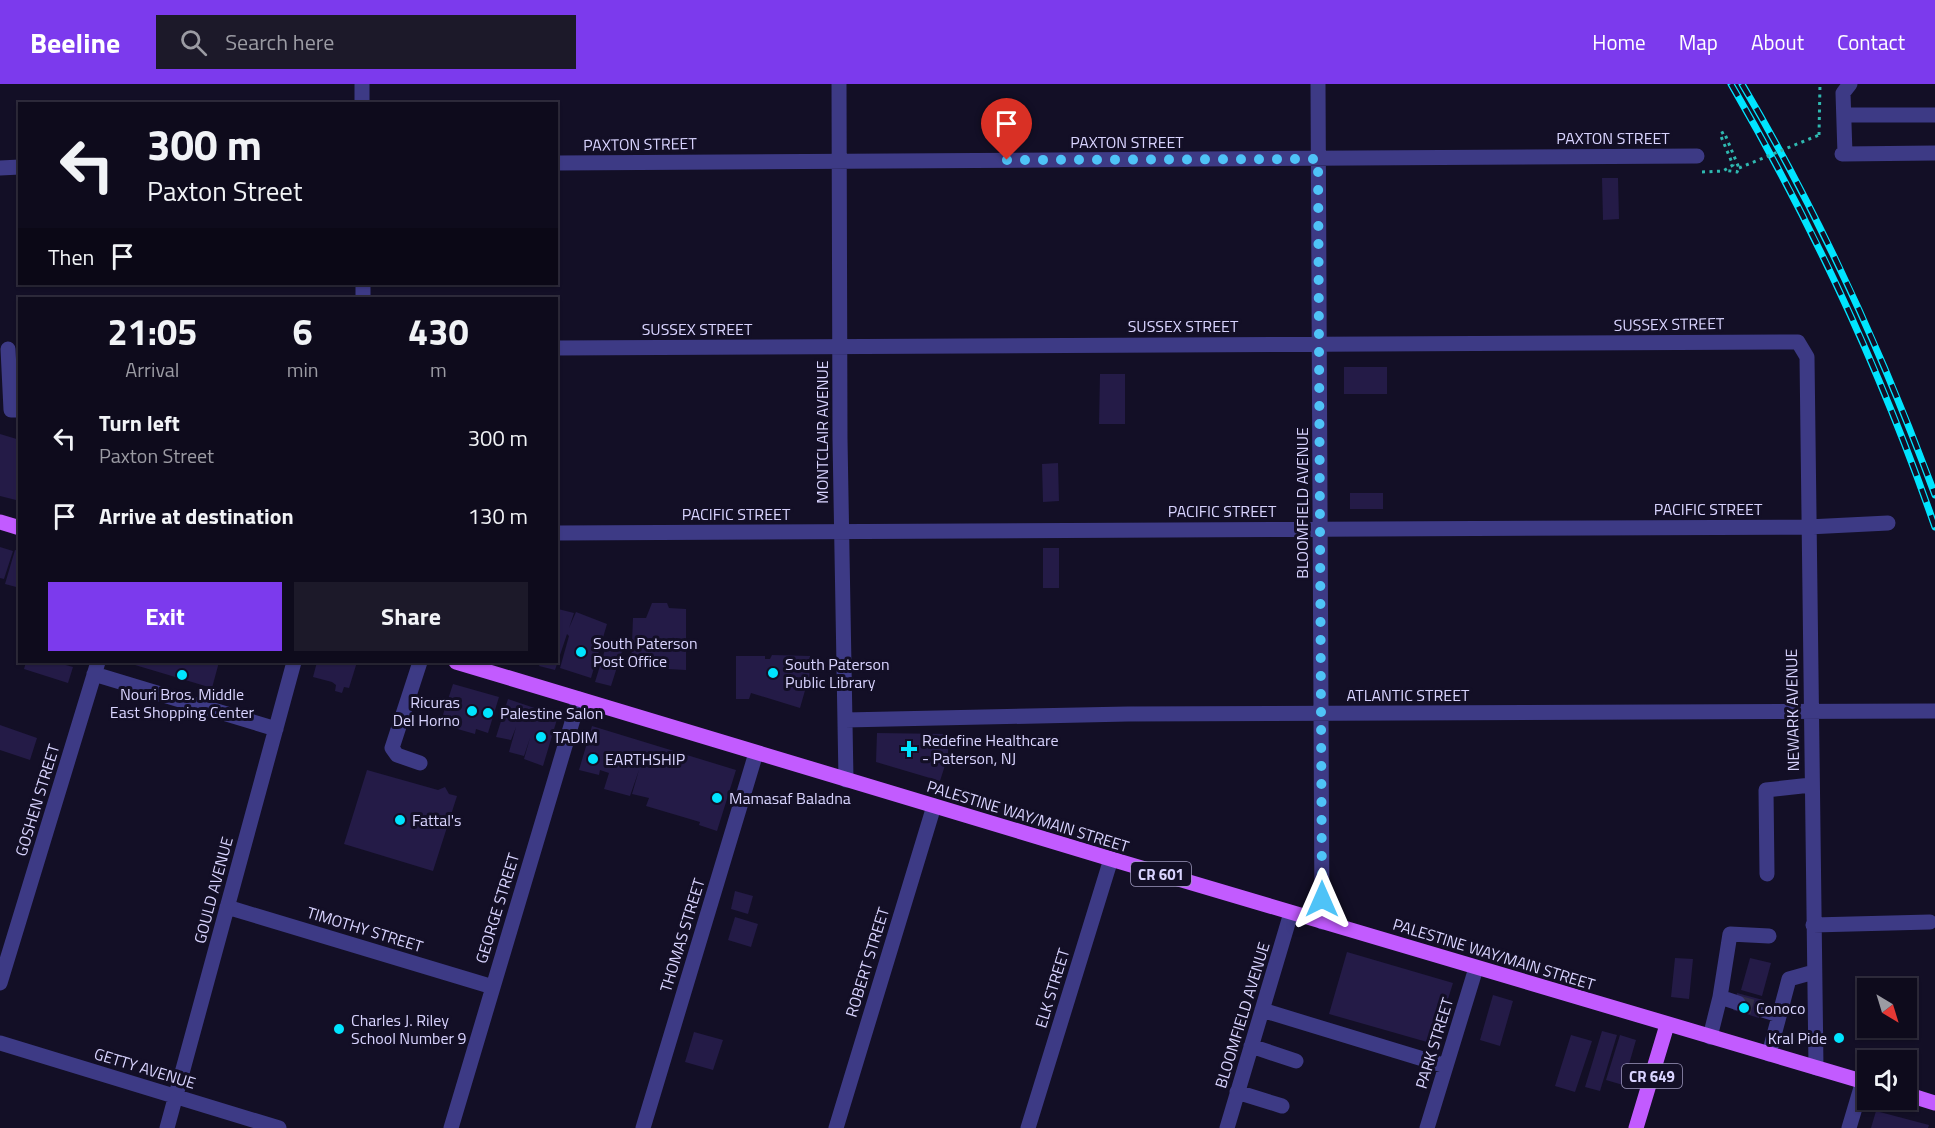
<!DOCTYPE html>
<style>
:root{--surface:#0e0b1c;--page:#1c1929;--text:#f1f3f6;--muted:#9b9ba3;--line:#2e2b3b;--accent:#7c3aed}
body{margin:0;font-family:"Titillium Web",sans-serif;background:var(--page);color:var(--text);height:100vh;display:flex;flex-direction:column;font-size:22px;white-space:nowrap}
*{box-sizing:border-box;margin:0}
p{font-size:20px;color:var(--muted)}
.icon{flex:none;width:33px;height:33px;fill:none;stroke:currentColor;stroke-width:2;stroke-linecap:round;stroke-linejoin:round}
.map{position:relative;flex:1;overflow:hidden}
.panel{position:absolute;left:18px;top:213px;width:540px;height:366px;display:flex;flex-direction:column;background:var(--surface);border-radius:0px;box-shadow:0 2px 4px #0004,0 0 0 2px var(--line)}
.panel>*{flex:none}
.top-card{position:absolute;left:18px;top:18px;width:540px;height:183px;border-radius:0px;box-shadow:0 2px 4px #0004,0 0 0 2px var(--line);background:#0e0b1c;color:var(--text);overflow:hidden}
.needle{width:39px;rotate:142deg}
.tools{position:absolute;left:1857px;top:894px;display:grid;gap:12px}
.tools a{display:grid;place-items:center;width:60px;height:60px;border-radius:0px;background:var(--surface);box-shadow:0 2px 4px #0004,0 0 0 2px var(--line);font-size:30px}
.pin{position:absolute;display:grid;place-items:center;width:51px;height:51px;color:#fff;margin:-62px -26px;border-radius:50% 50% 50% 0;rotate:-45deg;box-shadow:0 0 6px #0007}
.pin .icon{rotate:45deg}
.me{position:absolute;width:66px;margin:-33px;rotate:0deg;stroke-linejoin:round;filter:drop-shadow(0 0 4px #0008)}
.turn{display:flex;align-items:center;gap:21px;height:126px;padding:0 30px;font-size:27px}
.turn .icon{width:78px;height:78px;stroke-width:2.5}
.turn b{display:block;font-size:42px;line-height:51px}
.then{display:flex;align-items:center;height:57px;padding:0 30px;background:#0003;gap:12px;font-size:22px}
.eta{display:flex;justify-content:space-evenly;align-items:center;height:102px;text-align:center}
.eta b{font-size:36px;font-weight:700;line-height:42px}
.action{display:flex;gap:12px;margin-top:auto;padding:12px 30px}
.action a{flex:1;height:69px;border-radius:0px;background:var(--accent);color:#fff;font-size:24px;font-weight:700;line-height:69px;text-align:center}
.action a+a{background:var(--page);color:var(--text)}
ul{padding:0;list-style:none}
li{display:flex;align-items:center;gap:18px;height:78px;padding:0 30px}
li div{flex:1}
li b{display:block;font-size:22px}
li em{font-style:normal}
header{display:flex;align-items:center;gap:36px;box-sizing:border-box;height:84px;padding:0 30px;background:var(--accent);color:#fff}
header strong{font-size:28px}
nav{display:flex;gap:33px;margin-inline-start:auto;font-size:21px}
.search{width:420px;height:54px;background:var(--page);display:flex;align-items:center;gap:15px;box-sizing:border-box;padding:0 21px;border-radius:0px;color:var(--muted);font-size:22px}
.map>svg:first-child{display:block}
.building{fill:#241b47}
.lines{fill:none;stroke-linecap:round;stroke-linejoin:round}
.minor-tunnel{stroke:#312d47;stroke-width:15;stroke-dasharray:15 8;stroke-linecap:butt}
.path{stroke:#2fb8b0;stroke-width:3;stroke-dasharray:3 4.5;stroke-linecap:butt}
.minor{stroke:#3d3a85;stroke-width:15}
.major{stroke:#c25bff;stroke-width:15}
.rail-casing{stroke:#00e5ff;stroke-width:7}
.rail{stroke:#130f26;stroke-width:4.5;stroke-dasharray:14;stroke-linecap:butt}
.path-bridge{stroke:#2fb8b0;stroke-width:3;stroke-dasharray:3 4.5;stroke-linecap:butt}
.route{stroke:#4fc3f7;stroke-width:10;stroke-dasharray:0 18}
.poi-dot{fill:#00e5ff;stroke:#130f26;stroke-width:2}
.labels{text-anchor:middle;dominant-baseline:central;stroke-width:6;stroke-linejoin:round;paint-order:stroke}
.shield{fill:#130f26;stroke:#9e99be;stroke-width:1.5}
.shield-label{font-size:15px;font-weight:bold;fill:#d9d4ff}
.street-label{font-size:16px;fill:#d9d4ff;stroke:#130f26}
.poi-label{font-size:16px;fill:#d9d4ff;stroke:#130f26;text-anchor:start}
</style>
<header>
<strong>Beeline</strong>
<div class="search"><svg class="icon" aria-label="search" viewBox="0 0 24 24"><circle cx="10" cy="10" r="6"/><path d="M15 15l6 6"/></svg>Search here</div>
<nav><a>Home</a><a>Map</a><a>About</a><a>Contact</a></nav>
</header>
<div class="map">
<svg width="1935" height="1044" viewBox="0 0 1935 1044">
<rect width="100%" height="100%" fill="#130f26"/>
<path class="building" d="M1602,94H1618L1619,135L1603,136Z
M1344,283H1387V310H1344Z
M1100,290H1125V340H1099Z
M0,350L20,356V404L16,416L0,412Z
M1058,379L1059,417L1043,418L1042,380Z
M1350,409H1383V425H1350Z
M0,463L13,467L4,495L0,494Z
M1043,464H1059V504H1043Z
M15,466L20,467V504L5,500Z
M652,519H667L669,524L686,525V586L631,583L633,534H646Z
M558,525L574,529L569,544L576,528L607,540L591,594L560,584L569,552L567,550L555,586L539,582L541,578H556Z
M617,556L625,558L611,602L595,598L607,559L612,561Z
M772,571L810,572L809,603H806L800,624L751,609L749,615H736V572H765V575H770Z
M26,578H55L73,583L68,599L24,585Z
M125,578H219L212,604Z
M317,578H357L349,604L344,603L342,609L335,607L336,601L332,598L313,593Z
M453,600L499,613L488,649L476,645L475,650L440,640Z
M508,615L558,632L543,682L524,675L530,654L524,672L509,668L516,643L511,656L496,653Z
M0,641L37,654L30,676L0,666Z
M592,642L736,686L717,747L699,741L700,738L646,722L649,714L632,710L639,686L630,712L604,705L609,689L600,686L599,691L579,686Z
M877,649L948,650V672L940,697L876,678Z
M367,686L438,706L445,703L449,710L457,712L433,787L344,760Z
M735,807L753,812L748,830L731,825Z
M735,833L758,840L751,863L728,856Z
M1347,868L1453,899L1434,960L1329,930Z
M1675,874L1693,875L1689,915L1671,913Z
M1750,874L1771,879L1762,912L1741,906Z
M1737,909L1763,916L1759,934L1733,926Z
M1493,911L1513,917L1500,962L1480,956Z
M1602,947L1617,951L1600,1007L1585,1003Z
M694,948L723,956L713,986L685,978Z
M1571,951L1592,957L1575,1008L1555,1002Z
M1620,951L1636,956L1623,1001L1606,996Z
M1876,1027L1929,1041L1928,1044H1871Z"/>
<g class="lines">
<path class="minor-tunnel" d="M1738,919L1763,926"/>
<path class="path" d="M1819,51L1820,0
M1702,88L1723,87L1733,81L1720,50L1724,48L1739,84L1737,88L1724,86"/>
<path class="minor" d="M362,0V20
M839,0L840,355L846,696
M1318,0L1322,838
M1844,31H1935
M1842,70L1935,69
M1845,70L1843,9L1850,0
M556,79L1697,72
M0,84L20,83
M363,200V214
M556,264L1798,258L1807,273L1816,984
M8,265L11,326H20
M556,449L1808,443L1888,439
M94,590L276,645
M845,636L1128,630L1935,627
M420,679L397,671L392,664L420,578
M1767,790L1766,706L1811,701
M227,823L493,903
M1813,841L1930,838
M0,899L98,578
M1720,913L1730,850L1769,852
M1262,926L1446,982
M1763,926L1779,931
M1710,953L1720,913L1738,919
M0,959L279,1044
M1251,962L1296,977
M1769,970L1789,895L1814,888
M1237,1008L1282,1022
M167,1044L294,578
M451,1044L579,615
M643,1044L756,669
M836,1044L934,722
M1028,1044L1111,775
M1227,1044L1291,829
M1427,1044L1476,884
M1849,1044L1863,997"/>
<path class="major" d="M0,438L20,444
M456,578L1111,775L1868,999
M1906,1010L1935,1019
M1636,1044L1667,941"/>
<defs>
<path id="rail" d="M1731,0C1814,143 1881,287 1935,443
M1742,0C1820,132 1882,268 1935,411"/>
</defs>
<use href="#rail" class="rail-casing"/>
<use href="#rail" class="rail"/>
<path class="path-bridge" d="M1739,84L1819,51"/>
</g>
<g class="lines">
<path class="route" d="M1007,76L1318,75L1322,815"/>
</g>
<g class="poi-dot">
<circle cx="581" cy="568" r="6"/>
<circle cx="773" cy="589" r="6"/>
<circle cx="182" cy="591" r="6"/>
<circle cx="472" cy="627" r="6"/>
<circle cx="488" cy="629" r="6"/>
<circle cx="541" cy="653" r="6"/>
<path d="M906 656h6v6h6v6h-6v6h-6v-6h-6v-6h6z"/>
<circle cx="593" cy="675" r="6"/>
<circle cx="717" cy="714" r="6"/>
<circle cx="400" cy="736" r="6"/>
<circle cx="1744" cy="924" r="6"/>
<circle cx="339" cy="945" r="6"/>
<circle cx="1839" cy="954" r="6"/>
</g>
<g class="labels">
<g class="shield">
<rect x="1131" y="778" width="60" height="24" rx="4.5"/>
<rect x="1622" y="980" width="60" height="24" rx="4.5"/>
</g>
<g class="shield-label">
<text x="1161" y="790">CR 601</text>
<text x="1652" y="992">CR 649</text>
</g>
<g class="street-label">
<text x="1613" y="54">PAXTON STREET</text>
<text x="1127" y="58">PAXTON STREET</text>
<text transform="translate(640 60) rotate(-1)">PAXTON STREET</text>
<text transform="translate(1669 240) rotate(-1)">SUSSEX STREET</text>
<text x="1183" y="242">SUSSEX STREET</text>
<text x="697" y="245">SUSSEX STREET</text>
<text transform="translate(822 348) rotate(-90)">MONTCLAIR AVENUE</text>
<text transform="translate(1302 419) rotate(-90)">BLOOMFIELD AVENUE</text>
<text x="1708" y="425">PACIFIC STREET</text>
<text x="1222" y="427">PACIFIC STREET</text>
<text x="736" y="430">PACIFIC STREET</text>
<text x="1408" y="611">ATLANTIC STREET</text>
<text transform="translate(1792 626) rotate(-91)">NEWARK AVENUE</text>
<text transform="translate(37 716) rotate(-73)">GOSHEN STREET</text>
<text transform="translate(1028 732) rotate(17)">PALESTINE WAY/MAIN STREET</text>
<text transform="translate(213 806) rotate(-75)">GOULD AVENUE</text>
<text transform="translate(497 824) rotate(-73)">GEORGE STREET</text>
<text transform="translate(365 845) rotate(17)">TIMOTHY STREET</text>
<text transform="translate(682 851) rotate(-73)">THOMAS STREET</text>
<text transform="translate(1494 870) rotate(17)">PALESTINE WAY/MAIN STREET</text>
<text transform="translate(867 878) rotate(-73)">ROBERT STREET</text>
<text transform="translate(1052 904) rotate(-73)">ELK STREET</text>
<text transform="translate(1242 931) rotate(-73)">BLOOMFIELD AVENUE</text>
<text transform="translate(1434 959) rotate(-73)">PARK STREET</text>
<text transform="translate(145 984) rotate(17)">GETTY AVENUE</text>
</g>
<g class="poi-label">
<text x="593" y="559">South Paterson<tspan x="593" dy="18">Post Office</tspan></text>
<text x="785" y="580">South Paterson<tspan x="785" dy="18">Public Library</tspan></text>
<text x="182" y="610" text-anchor="middle">Nouri Bros. Middle<tspan x="182" dy="18">East Shopping Center</tspan></text>
<text x="460" y="618" text-anchor="end">Ricuras<tspan x="460" dy="18">Del Horno</tspan></text>
<text x="500" y="629">Palestine Salon</text>
<text x="553" y="653">TADIM</text>
<text x="922" y="656">Redefine Healthcare<tspan x="922" dy="18">- Paterson, NJ</tspan></text>
<text x="605" y="675">EARTHSHIP</text>
<text x="729" y="714">Mamasaf Baladna</text>
<text x="412" y="736">Fattal's</text>
<text x="1756" y="924">Conoco</text>
<text x="351" y="936">Charles J. Riley<tspan x="351" dy="18">School Number 9</tspan></text>
<text x="1827" y="954" text-anchor="end">Kral Pide</text>
</g>
</g>
</svg>
<div class="tools">
<a><svg class="needle" viewBox="-14 -14 28 28"><path d="M0-13l5 13h-10z" fill="#e53935"/><path d="M0 13l5-13h-10z" fill="#9b9ba3"/></svg></a>
<a><svg class="icon" aria-label="sound" viewBox="0 0 24 24"><path d="M4 9h4l5-4v14l-5-4H4zM17 9q2 3 0 6"/></svg></a>
</div>
<div class="pin" style="left:1007px;top:76px;background:#d93025"><svg class="icon" aria-label="arrive" viewBox="0 0 24 24"><path d="M6 21V4h12l-3 4 3 4H6"/></svg></div>
<svg class="me" style="left:1322px;top:815px" viewBox="-20 -20 40 40"><path d="M0-17L14 15 0 8-14 15z" fill="#4fc3f7" stroke="#fff" stroke-width="4"/></svg>
<div class="top-card">
<div class="turn"><svg class="icon" aria-label="left" viewBox="0 0 24 24"><path d="M17 20v-9H6M10 6l-5 5 5 5"/></svg><div><b>300 m</b>Paxton Street</div></div>
<div class="then">Then<svg class="icon" aria-label="arrive" viewBox="0 0 24 24"><path d="M6 21V4h12l-3 4 3 4H6"/></svg></div>
</div>
<section class="panel">
<div class="eta">
<div><b>21:05</b><p>Arrival</p></div>
<div><b>6</b><p>min</p></div>
<div><b>430</b><p>m</p></div>
</div>
<ul>
<li><svg class="icon" aria-label="left" viewBox="0 0 24 24"><path d="M17 20v-9H6M10 6l-5 5 5 5"/></svg><div><b>Turn left</b><p>Paxton Street</p></div><em>300 m</em></li>
<li><svg class="icon" aria-label="arrive" viewBox="0 0 24 24"><path d="M6 21V4h12l-3 4 3 4H6"/></svg><div><b>Arrive at destination</b></div><em>130 m</em></li>
</ul>
<div class="action"><a>Exit</a><a>Share</a></div>
</section>
</div>
